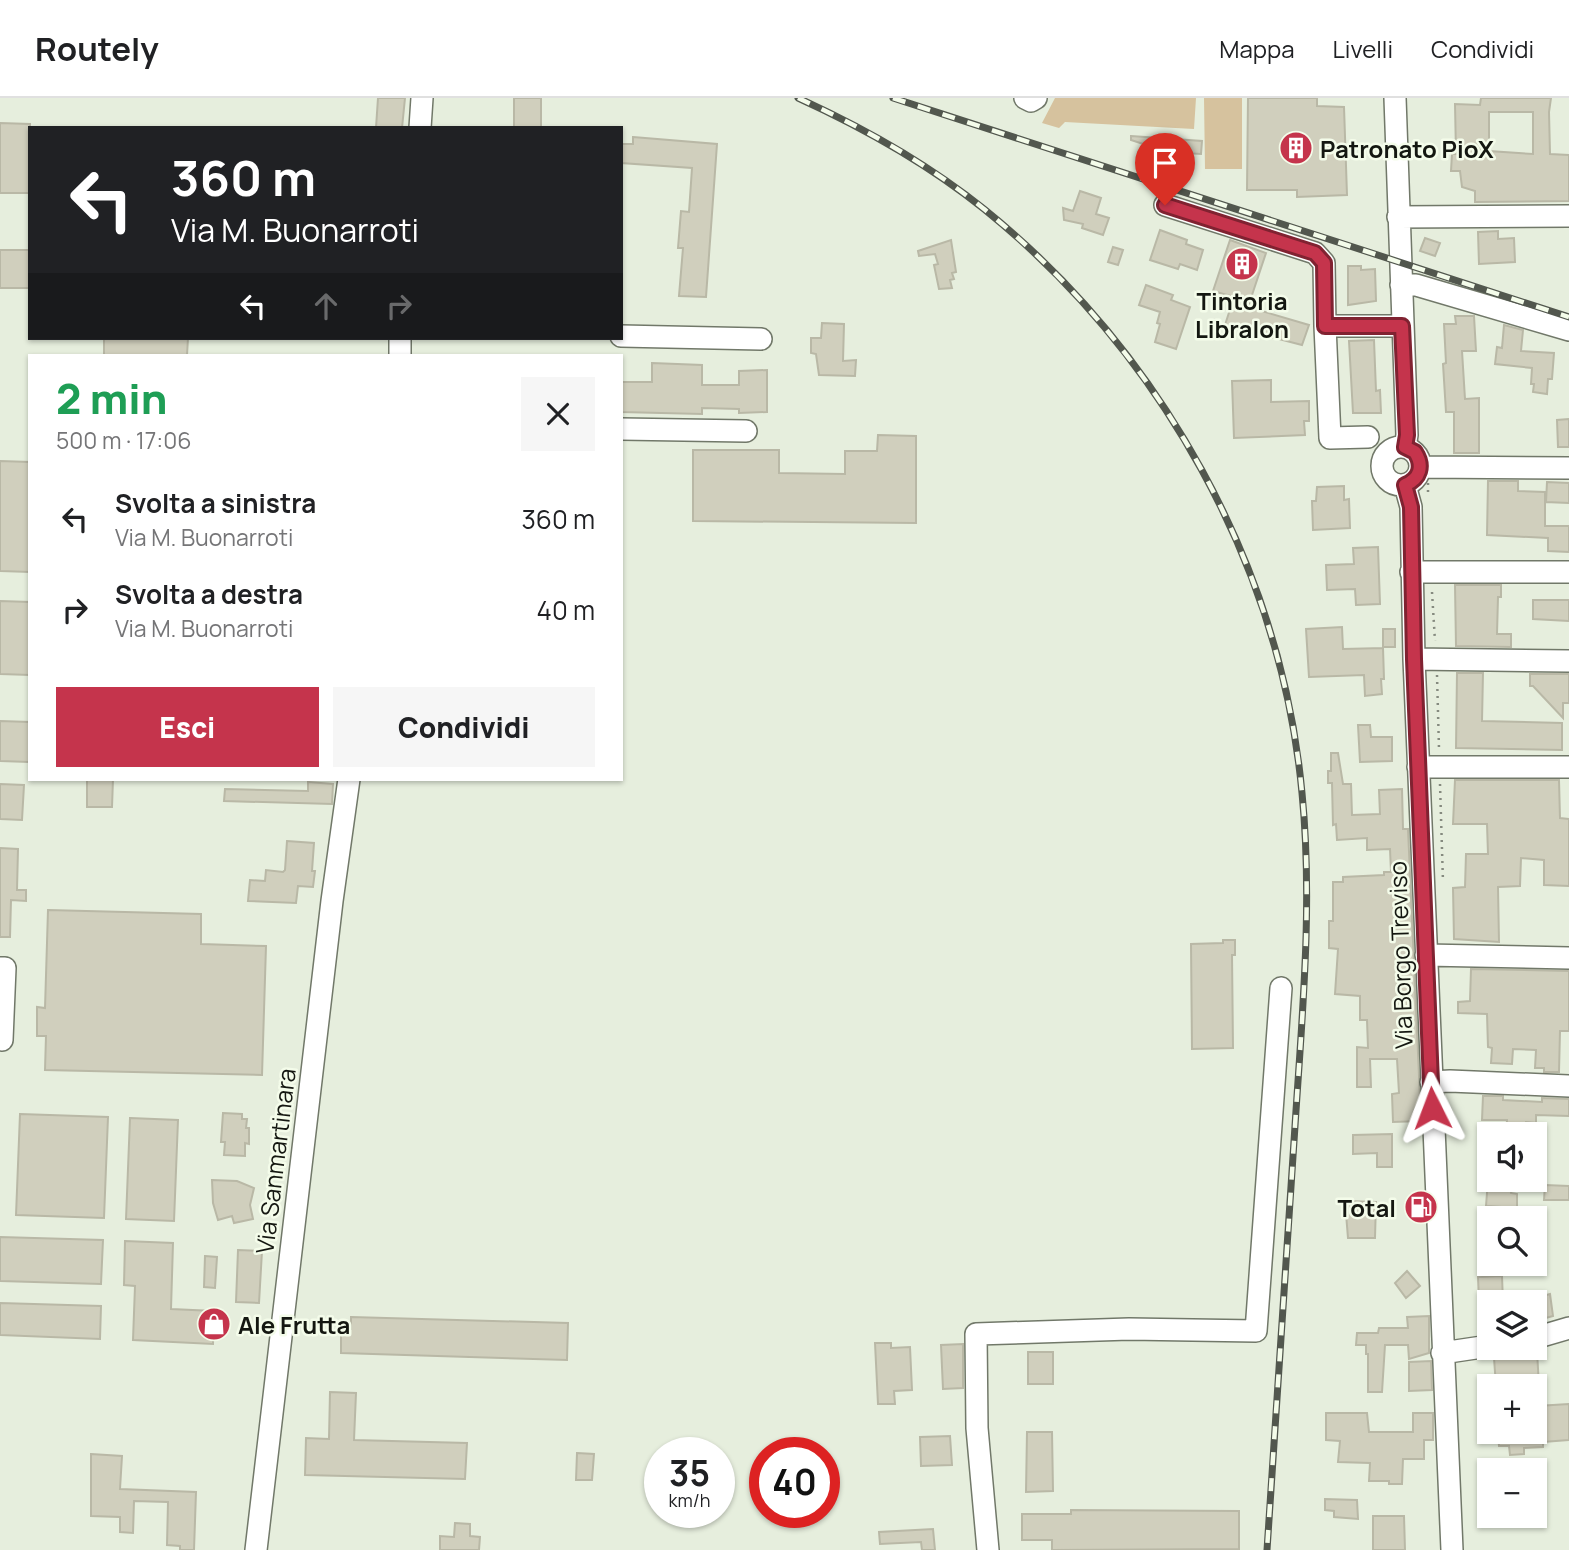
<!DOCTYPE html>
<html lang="it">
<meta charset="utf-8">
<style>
:root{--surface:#fff;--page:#f6f6f6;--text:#202124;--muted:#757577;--line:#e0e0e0;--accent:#c5344c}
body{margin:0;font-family:Manrope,sans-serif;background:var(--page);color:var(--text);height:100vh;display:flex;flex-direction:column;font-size:26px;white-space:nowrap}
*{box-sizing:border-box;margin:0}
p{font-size:23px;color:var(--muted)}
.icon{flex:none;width:38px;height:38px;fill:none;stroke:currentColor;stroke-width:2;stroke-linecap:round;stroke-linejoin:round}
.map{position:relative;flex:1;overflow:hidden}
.details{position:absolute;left:28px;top:256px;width:595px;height:427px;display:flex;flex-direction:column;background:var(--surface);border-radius:0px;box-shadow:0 2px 5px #0004}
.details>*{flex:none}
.guide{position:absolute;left:28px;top:28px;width:595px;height:214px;border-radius:0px;box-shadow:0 2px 5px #0004;background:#202124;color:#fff;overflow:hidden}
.buttons{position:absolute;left:1477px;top:1024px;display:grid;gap:14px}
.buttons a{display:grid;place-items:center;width:70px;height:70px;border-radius:0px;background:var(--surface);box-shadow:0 2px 5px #0004;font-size:35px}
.speed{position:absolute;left:644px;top:1339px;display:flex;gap:14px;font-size:35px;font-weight:700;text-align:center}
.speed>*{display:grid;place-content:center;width:91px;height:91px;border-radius:50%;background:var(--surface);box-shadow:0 2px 5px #0004;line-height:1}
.speed small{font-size:18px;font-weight:400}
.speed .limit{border:10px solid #d22;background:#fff;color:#111}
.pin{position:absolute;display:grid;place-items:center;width:60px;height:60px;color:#fff;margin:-72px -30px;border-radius:50% 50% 50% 0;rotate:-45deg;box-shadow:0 0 7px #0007}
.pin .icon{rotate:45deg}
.me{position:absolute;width:77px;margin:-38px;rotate:357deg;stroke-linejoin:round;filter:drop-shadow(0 0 5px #0008)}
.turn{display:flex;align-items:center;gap:24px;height:147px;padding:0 28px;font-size:32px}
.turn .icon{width:91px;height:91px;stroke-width:2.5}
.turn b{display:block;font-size:49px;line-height:60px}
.lanes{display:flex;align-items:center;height:66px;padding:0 28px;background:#0003;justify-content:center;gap:35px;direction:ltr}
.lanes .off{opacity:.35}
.round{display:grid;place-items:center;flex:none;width:74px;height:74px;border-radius:0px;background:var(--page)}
.summary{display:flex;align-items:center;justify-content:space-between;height:119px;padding:0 28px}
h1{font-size:42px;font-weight:800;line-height:52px;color:#1e9e55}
.button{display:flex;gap:14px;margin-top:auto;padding:14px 28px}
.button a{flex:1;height:80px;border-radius:0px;background:var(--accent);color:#fff;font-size:28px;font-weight:800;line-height:80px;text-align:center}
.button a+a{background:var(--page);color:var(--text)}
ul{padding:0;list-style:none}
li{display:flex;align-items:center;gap:21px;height:91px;padding:0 28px}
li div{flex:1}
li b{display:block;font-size:26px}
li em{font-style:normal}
header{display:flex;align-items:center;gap:42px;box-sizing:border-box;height:98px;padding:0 35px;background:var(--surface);border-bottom:2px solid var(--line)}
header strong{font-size:33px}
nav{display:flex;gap:38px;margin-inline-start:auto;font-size:24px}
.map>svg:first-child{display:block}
.green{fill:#d6c29e}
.building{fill:#d0cfbd;stroke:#b9b8a6;stroke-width:2;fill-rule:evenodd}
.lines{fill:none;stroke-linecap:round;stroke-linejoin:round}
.minor-casing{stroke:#717869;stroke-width:24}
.path{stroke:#858a7f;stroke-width:2.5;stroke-dasharray:2 5;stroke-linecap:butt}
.minor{stroke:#fff;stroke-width:21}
.rail-casing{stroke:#52574e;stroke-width:7}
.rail{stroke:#f4fcea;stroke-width:4.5;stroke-dasharray:13;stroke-linecap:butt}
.route-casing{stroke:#802231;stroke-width:18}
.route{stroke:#c5344c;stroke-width:12}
.labels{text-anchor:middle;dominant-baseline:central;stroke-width:5;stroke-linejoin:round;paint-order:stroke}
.poi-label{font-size:24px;font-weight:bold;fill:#141711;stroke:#f4fcea;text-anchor:start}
.street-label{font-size:24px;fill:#141711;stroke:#f4fcea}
</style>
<header>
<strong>Routely</strong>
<nav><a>Mappa</a><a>Livelli</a><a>Condividi</a></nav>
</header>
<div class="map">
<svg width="1569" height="1452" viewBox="0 0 1569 1452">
<rect width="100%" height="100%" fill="#e6eedd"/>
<path class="green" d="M1055,0H1196L1194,31L1065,24L1059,30L1042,25Z
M1204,0H1242V71H1205Z"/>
<path class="building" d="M378,0H405L402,30H376Z
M514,0H541V30H514Z
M1248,0H1317V8L1344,9L1347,97L1297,99V92H1247Z
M1481,0H1551L1549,14L1550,56L1569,57V103L1475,104V93L1462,89L1460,73H1451L1452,56H1456L1455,6L1480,7ZM1489,14H1533V56L1489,53Z
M0,25L30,26V95H0Z
M1131,38L1202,43L1201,56L1168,54L1131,42Z
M633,39L717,46L706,199L679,198L683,150H678L681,113L689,114L692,70L621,65V46H633Z
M1080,93L1101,100L1096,116L1109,120L1103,137L1082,130L1083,126L1064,122L1063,110L1073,113Z
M1160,132L1187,142L1186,146L1203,152L1197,172L1180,166L1178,171L1150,162Z
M1498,133V141L1514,140L1515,164L1479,166L1478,134Z
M1425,140L1440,145L1435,158L1420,153Z
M951,142L956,174L952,175L954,181L950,182L952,190L939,191L934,167L938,166L935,156L919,158L918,153Z
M1230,142L1266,155L1248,209L1309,227L1302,247L1225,227L1234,199L1213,193Z
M1113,149L1123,152L1118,167L1108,164Z
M0,152H30V190H0Z
M1348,168H1361V172L1375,171L1376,203L1348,207Z
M1146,187L1173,197L1171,202L1190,209L1176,251L1155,244L1160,226L1157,225L1160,214L1139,207Z
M1455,218H1474L1476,253H1462L1465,301L1479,300V355H1454V314H1446L1443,266L1446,265L1444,226H1456Z
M822,225L844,226L843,263L856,262L855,278L819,277L816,256L811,255V240H821Z
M1504,227L1523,232L1521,253L1554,255L1552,281H1548L1547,296L1533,294L1534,286H1531L1532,270L1495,266L1497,249L1502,250Z
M104,240H188L187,257H104Z
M1374,242L1376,293L1380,292L1381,315H1353L1349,243Z
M652,265L702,267V287H739V273L767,272V314L739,315V311L702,310V316L621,314V284H652Z
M1271,282V304L1309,303V323H1304L1305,337L1234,340L1232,283Z
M1569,321V349H1558L1557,322Z
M878,337L916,338V425L693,423V352H779V375L845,376V353H877Z
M0,363L30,364V474L0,473Z
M1488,383H1518V393L1545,394V428H1569V454L1548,453V440L1487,437Z
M1547,384L1569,385V405L1546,404Z
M1344,388V402L1349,401L1350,430L1313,432L1312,403H1316L1317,389Z
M1378,449L1380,506L1356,507L1355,491L1327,492L1326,467L1354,466L1353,450Z
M1455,487H1501V499H1498L1497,536H1511V549L1456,548Z
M1533,502H1569V523L1533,521Z
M0,503L30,504V577L0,576Z
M1342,529L1343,551L1383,550L1384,581H1381L1382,596L1365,598L1364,577L1309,579L1306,531Z
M1383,531H1395V549H1383Z
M1457,575H1483L1482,623L1562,625V652L1456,650Z
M1530,576H1569V605H1563V620L1533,588H1530Z
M0,623L30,624L29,664L0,663Z
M1358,627H1370L1371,639H1392V663L1360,664Z
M1331,655H1338L1343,686H1351L1352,717L1380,716L1379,692L1402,691L1403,731H1408L1421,1023L1393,1024L1392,996L1399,995L1397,961H1370L1371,989H1357V949L1368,950L1367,922H1360V898L1335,896L1338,851L1329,850V823H1333V784H1343V779L1384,777V774H1391L1390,751L1367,752V740L1337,742L1336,726L1333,727L1332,685H1328V673H1331Z
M87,681H113L112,709H87Z
M1455,682H1559L1560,720L1569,721V788L1544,787V762L1521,760L1520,788L1498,789L1499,844L1454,841L1453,790L1465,789L1466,756H1488L1487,726H1453Z
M308,684L333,686L332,706L224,703L225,691L308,693Z
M0,686L24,687L22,722L0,721Z
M287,743L314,745L312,773H315L313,789L298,788L296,805L248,803L250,782L265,783L266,772L283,774L285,772Z
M0,750L18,751L17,792H26V803L11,802L10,839H0Z
M48,812L201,816V846L266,848L262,977L45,972L46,938H37V909L45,910Z
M1223,842H1235V857H1232L1233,950L1192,951L1191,846L1223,845Z
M1471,871L1569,873V933H1560L1559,974H1544V970H1535L1536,952L1513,951L1512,966L1491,965L1492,950L1488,949L1487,916L1458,915V904L1470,903Z
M1483,998H1503V1002L1542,1004V1000L1569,1001V1018L1536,1017V1025L1526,1024L1525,1036H1506L1507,1022H1482Z
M223,1015L242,1016V1021H247L246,1030H249V1046L245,1045V1058L224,1057L225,1044H221Z
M20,1016L108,1019L104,1120L16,1117Z
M130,1020L178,1022L174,1123L126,1121Z
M1392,1036V1069H1377V1055L1353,1056V1037Z
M212,1082L237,1083L254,1090L250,1107L253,1121L234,1125L232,1118L218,1122L213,1105Z
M1488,1082H1512L1511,1095L1517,1096V1110L1486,1108Z
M1545,1087L1569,1088V1102H1544Z
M1345,1103L1376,1104L1375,1140H1348Z
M0,1139L103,1142L101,1186L0,1183Z
M125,1143L173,1145L171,1211L214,1213L213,1246L133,1242L135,1188L124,1187Z
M238,1152L262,1153L259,1205L236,1204Z
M205,1158L217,1159L215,1190L204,1189Z
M1407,1173L1420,1188L1406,1200L1395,1185Z
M1502,1178L1503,1204H1479L1478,1179Z
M1550,1196L1553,1218L1535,1223V1200Z
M0,1205L101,1208L100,1241L0,1237Z
M1429,1218V1255L1409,1261L1408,1247H1385L1382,1294H1368V1256H1366V1247H1356L1357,1235H1378L1379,1230H1408L1407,1219Z
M351,1219L568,1225L567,1262L341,1255V1231H351Z
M875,1245H891V1250L910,1249L912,1292L894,1293L895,1306H878Z
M963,1246V1290L943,1291L941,1247Z
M1529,1251L1537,1253L1539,1288H1496L1494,1260H1506V1252Z
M1028,1254H1053V1286H1028Z
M1431,1263L1432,1292L1409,1293V1264Z
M330,1294L356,1295L354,1342L467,1345L465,1381L305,1377L306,1340L329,1341Z
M1569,1306V1342L1543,1344V1349L1524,1350V1356L1510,1357L1509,1348H1499L1498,1334H1535L1537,1308Z
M1326,1315H1367L1369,1334H1413V1315H1433V1342H1424V1361H1403L1402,1386H1389V1383H1369L1370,1365L1338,1364L1340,1343L1326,1342Z
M1027,1334H1052L1053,1393L1026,1394Z
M950,1338L952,1367L921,1368L920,1339Z
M577,1355L594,1356L592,1382H576Z
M91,1356L122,1358L120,1391L196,1394L194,1452H180V1448L167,1447L168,1404L134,1403L133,1435L120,1434V1419L91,1418Z
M1325,1401L1357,1402L1358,1421L1334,1419V1413L1325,1412Z
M1071,1412L1239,1413V1451L1052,1452V1442H1022V1416H1071Z
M1373,1418H1404L1405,1452H1373Z
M455,1425L470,1426V1438L480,1439L479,1452H440V1438L454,1439Z
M933,1431L935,1452H922L921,1444L880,1446L879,1434Z"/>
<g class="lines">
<defs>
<path id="minor" d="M1025,0L1031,3L1036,0
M1395,0L1407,337L1405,349
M420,30L422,0
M1165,107L1315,155L1324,165L1325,228H1402
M1398,119L1569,118
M1401,187H1416L1569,232
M1325,228L1330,340L1368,339
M621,238L761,241
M400,257V240
M621,331L746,333
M1382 368a19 19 0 1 1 38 0a19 19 0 1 1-38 0Z
M1420,369L1569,370
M1405,387L1411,409L1414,561L1452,1452
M1411,474H1569
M1414,561L1569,563
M1418,669H1569
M1426,857L1569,860
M0,870H5L2,942
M1431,984L1450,983L1569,988
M1535,1240L1569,1230
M1442,1255L1489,1248
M256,1452L332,803L349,681
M988,1452L977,1330L976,1236L1129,1231L1256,1233L1281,890"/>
</defs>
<use href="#minor" class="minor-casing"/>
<path class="path" d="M1428,385V399
M1432,494L1435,543
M1437,577L1439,651
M1440,686L1443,784"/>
<use href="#minor" class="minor"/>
<defs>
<path id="rail" d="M798,0C864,30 928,66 984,111C1161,254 1281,468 1302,695C1313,806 1302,918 1295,1028C1286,1169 1276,1311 1267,1452
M893,0L1569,219"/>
</defs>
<use href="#rail" class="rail-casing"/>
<use href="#rail" class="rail"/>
</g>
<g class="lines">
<defs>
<path id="route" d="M1165,107L1315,155L1324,165L1325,228H1402L1407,337L1405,349L1415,354C1424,368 1420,381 1405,387L1411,409L1414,561L1432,1010"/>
</defs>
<use href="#route" class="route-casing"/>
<use href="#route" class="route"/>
</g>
<defs>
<symbol id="building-disc" viewBox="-11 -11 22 22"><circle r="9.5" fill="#c5344c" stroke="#f4fcea"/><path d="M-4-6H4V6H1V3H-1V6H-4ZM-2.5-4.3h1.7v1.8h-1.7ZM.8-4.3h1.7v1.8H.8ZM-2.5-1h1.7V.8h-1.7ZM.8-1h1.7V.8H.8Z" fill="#fff"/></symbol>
<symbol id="fuel-disc" viewBox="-11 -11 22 22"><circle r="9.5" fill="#c5344c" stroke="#f4fcea"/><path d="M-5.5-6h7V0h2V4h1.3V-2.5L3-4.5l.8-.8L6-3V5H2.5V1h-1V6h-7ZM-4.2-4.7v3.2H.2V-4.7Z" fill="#fff"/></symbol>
<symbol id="shop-disc" viewBox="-11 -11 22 22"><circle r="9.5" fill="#c5344c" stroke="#f4fcea"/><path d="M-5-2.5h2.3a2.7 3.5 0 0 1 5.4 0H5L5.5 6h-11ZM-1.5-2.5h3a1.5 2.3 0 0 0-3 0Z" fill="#fff"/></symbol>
</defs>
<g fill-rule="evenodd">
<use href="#building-disc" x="1277" y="31" width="38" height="38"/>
<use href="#building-disc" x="1223" y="147" width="38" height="38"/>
<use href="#fuel-disc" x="1402" y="1090" width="38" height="38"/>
<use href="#shop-disc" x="195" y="1207" width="38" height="38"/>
</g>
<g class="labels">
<g class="poi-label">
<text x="1320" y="50">Patronato PioX</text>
<text x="1242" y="202" text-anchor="middle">Tintoria<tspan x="1242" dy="28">Libralon</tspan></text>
<text x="1396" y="1109" text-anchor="end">Total</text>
<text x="238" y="1226">Ale Frutta</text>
</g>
<g class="street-label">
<text transform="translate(1400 857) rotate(-92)">Via Borgo Treviso</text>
<text transform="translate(275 1063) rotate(-83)">Via Sanmartinara</text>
</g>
</g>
</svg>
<div class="buttons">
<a><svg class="icon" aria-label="sound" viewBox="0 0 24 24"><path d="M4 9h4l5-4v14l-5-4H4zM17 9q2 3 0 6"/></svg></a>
<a><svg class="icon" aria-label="search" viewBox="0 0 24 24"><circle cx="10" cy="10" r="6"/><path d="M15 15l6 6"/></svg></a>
<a><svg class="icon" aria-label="layers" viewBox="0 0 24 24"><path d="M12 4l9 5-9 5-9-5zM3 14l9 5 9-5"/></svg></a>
<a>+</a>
<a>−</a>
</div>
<div class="speed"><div>35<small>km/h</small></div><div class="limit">40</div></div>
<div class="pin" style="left:1165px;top:107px;background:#d93025"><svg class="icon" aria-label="arrive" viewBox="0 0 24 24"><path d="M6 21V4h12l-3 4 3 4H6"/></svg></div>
<svg class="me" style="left:1432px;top:1010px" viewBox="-20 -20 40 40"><path d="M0-17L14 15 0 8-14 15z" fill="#c5344c" stroke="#fff" stroke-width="4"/></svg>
<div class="guide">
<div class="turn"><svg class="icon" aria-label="left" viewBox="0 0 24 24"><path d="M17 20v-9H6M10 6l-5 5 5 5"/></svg><div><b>360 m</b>Via M. Buonarroti</div></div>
<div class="lanes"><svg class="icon" aria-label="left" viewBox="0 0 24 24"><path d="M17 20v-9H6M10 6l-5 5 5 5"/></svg><svg class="icon off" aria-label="ahead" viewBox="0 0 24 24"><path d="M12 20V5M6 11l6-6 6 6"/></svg><svg class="icon off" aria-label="right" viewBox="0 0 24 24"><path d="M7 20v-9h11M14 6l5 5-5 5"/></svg></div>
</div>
<section class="details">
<div class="summary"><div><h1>2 min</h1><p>500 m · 17:06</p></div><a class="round"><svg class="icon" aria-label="close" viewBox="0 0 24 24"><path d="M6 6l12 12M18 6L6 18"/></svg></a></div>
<ul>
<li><svg class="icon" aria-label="left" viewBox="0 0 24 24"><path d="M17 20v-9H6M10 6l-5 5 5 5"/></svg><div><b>Svolta a sinistra</b><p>Via M. Buonarroti</p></div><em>360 m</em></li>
<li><svg class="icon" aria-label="right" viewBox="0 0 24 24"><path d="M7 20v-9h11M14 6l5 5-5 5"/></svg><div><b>Svolta a destra</b><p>Via M. Buonarroti</p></div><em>40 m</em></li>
</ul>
<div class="button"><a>Esci</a><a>Condividi</a></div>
</section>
</div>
